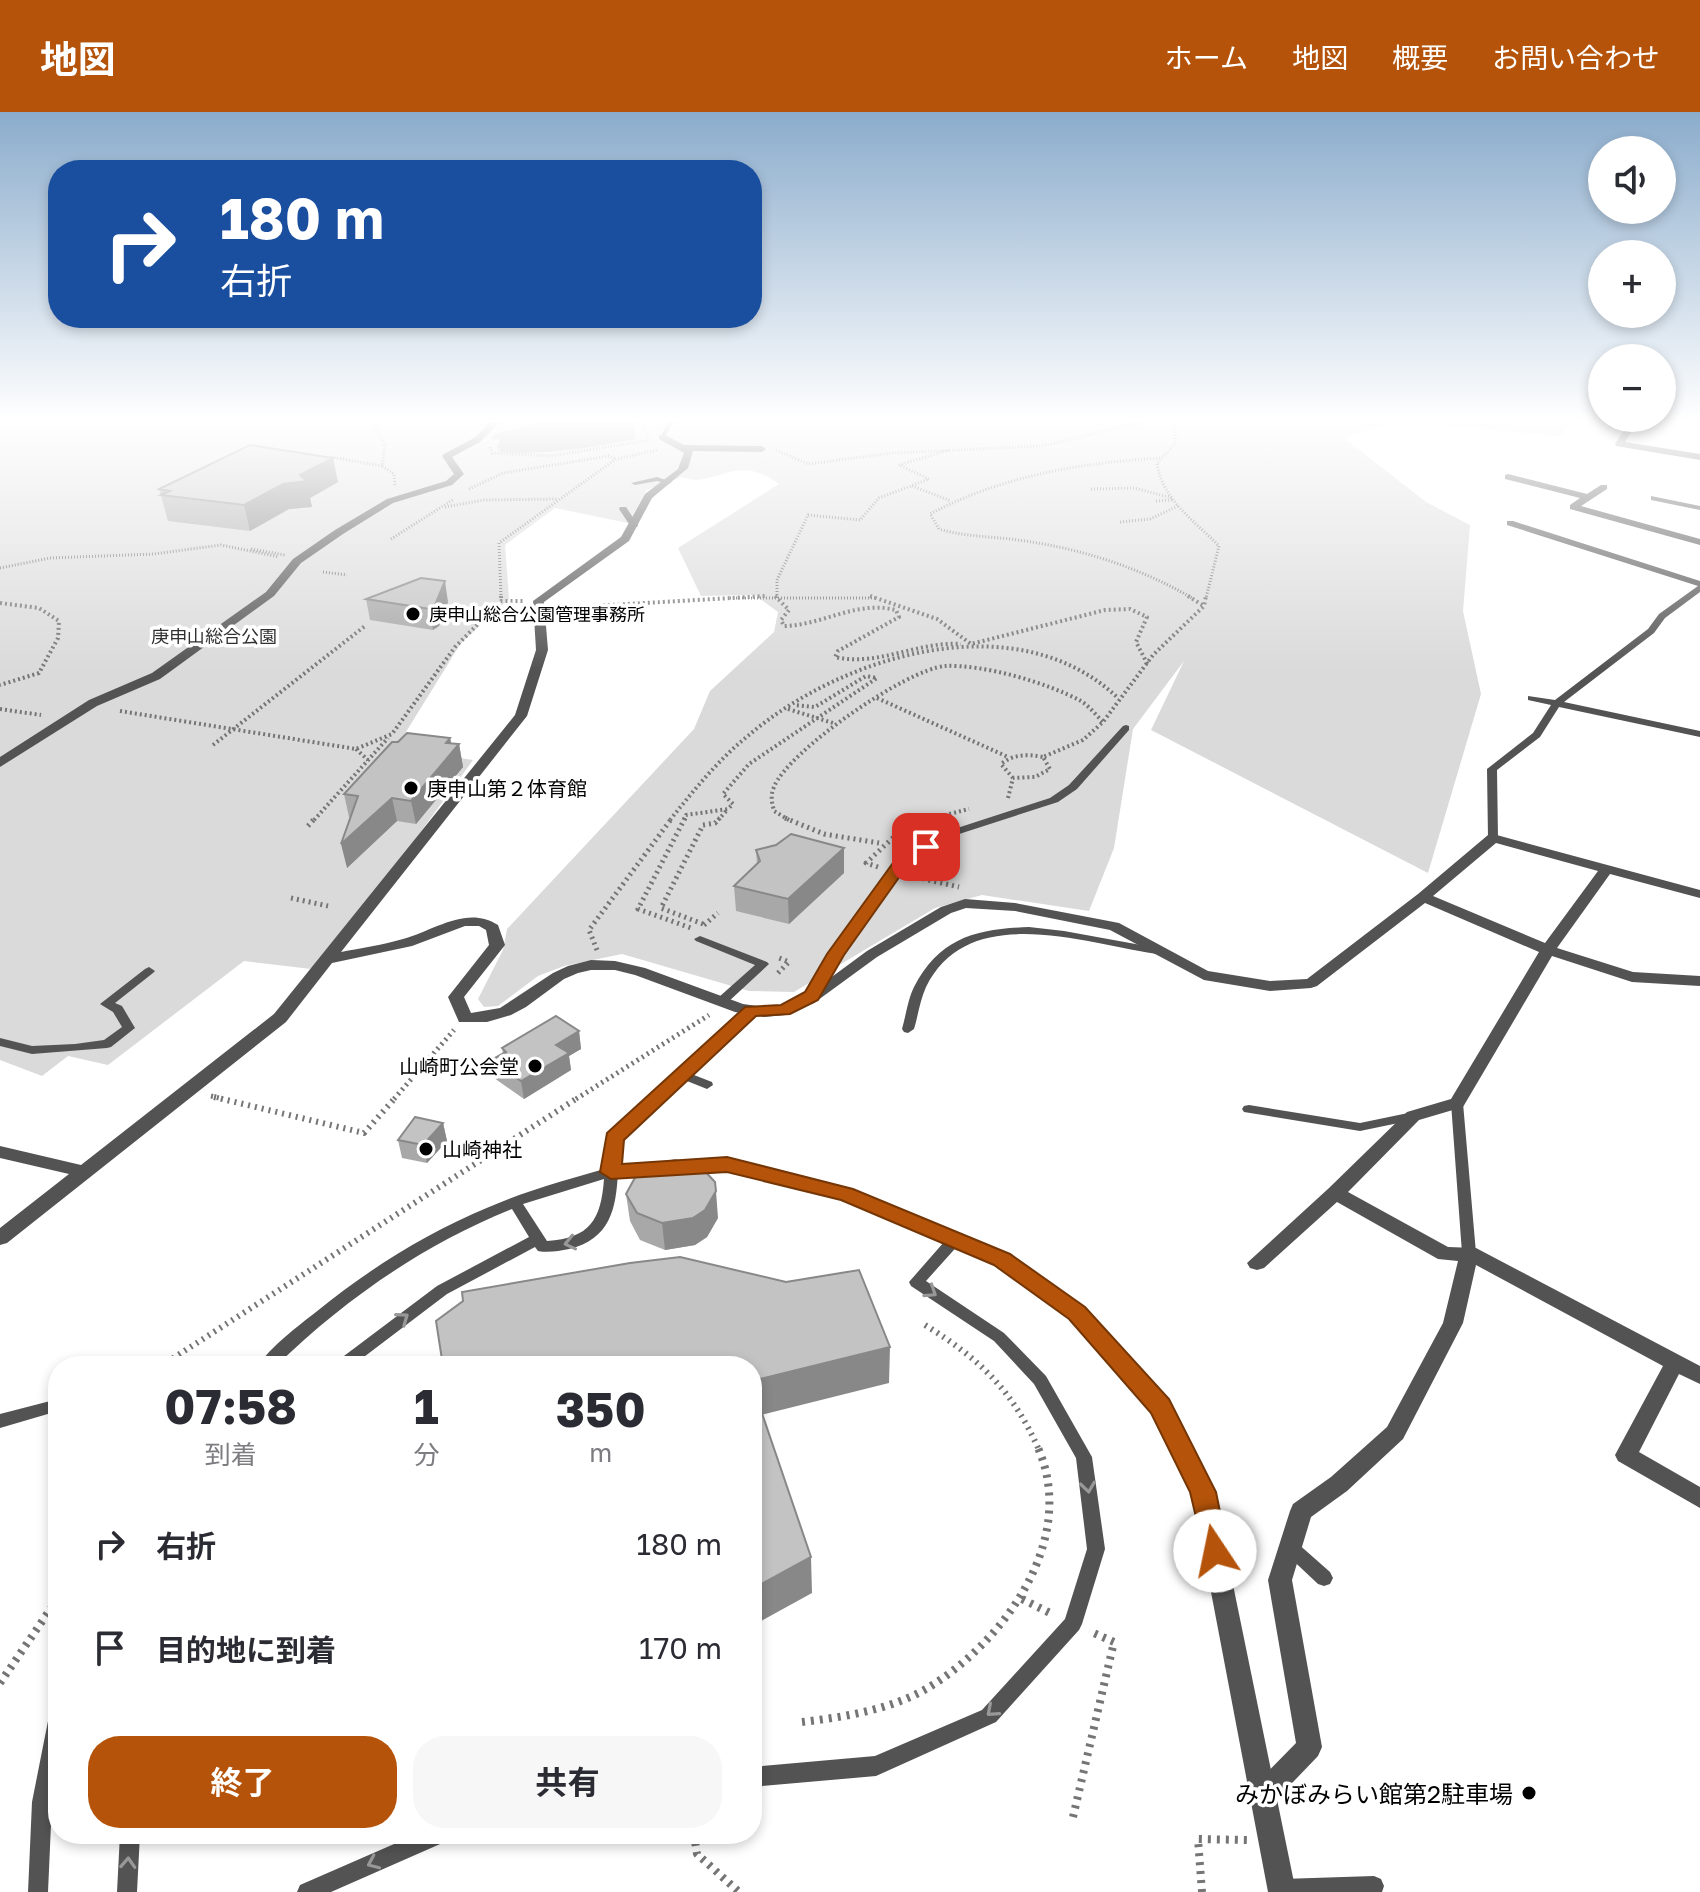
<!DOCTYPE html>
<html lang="ja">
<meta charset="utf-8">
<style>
:root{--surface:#fff;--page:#f7f7f7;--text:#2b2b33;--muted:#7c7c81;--accent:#b45309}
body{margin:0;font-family:"Golos Text","Noto Sans JP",sans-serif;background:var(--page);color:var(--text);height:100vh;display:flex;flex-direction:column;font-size:30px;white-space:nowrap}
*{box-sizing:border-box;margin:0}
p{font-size:26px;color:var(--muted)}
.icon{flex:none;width:44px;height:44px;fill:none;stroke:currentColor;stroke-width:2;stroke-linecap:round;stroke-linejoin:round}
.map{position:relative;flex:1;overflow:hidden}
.side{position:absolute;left:48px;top:1244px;width:714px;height:488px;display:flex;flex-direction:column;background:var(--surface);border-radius:32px;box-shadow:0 4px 12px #0003}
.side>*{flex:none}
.guide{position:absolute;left:48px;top:48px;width:714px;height:168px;border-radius:32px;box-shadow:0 4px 12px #0003;background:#1a4fa0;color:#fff;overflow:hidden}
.controls{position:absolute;left:1588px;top:24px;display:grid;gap:16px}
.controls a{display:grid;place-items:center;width:88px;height:88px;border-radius:50%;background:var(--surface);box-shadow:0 4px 12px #0003;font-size:40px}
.pin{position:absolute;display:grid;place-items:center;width:68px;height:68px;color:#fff;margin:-34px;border-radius:16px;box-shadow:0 4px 12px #0006}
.me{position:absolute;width:88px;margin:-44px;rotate:349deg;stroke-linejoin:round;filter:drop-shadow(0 0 6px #0008)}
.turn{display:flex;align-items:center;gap:28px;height:168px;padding:0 40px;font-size:36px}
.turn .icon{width:104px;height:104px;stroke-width:2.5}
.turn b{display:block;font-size:56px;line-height:68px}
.eta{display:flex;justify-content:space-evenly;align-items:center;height:136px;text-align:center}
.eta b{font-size:48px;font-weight:700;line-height:56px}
.cta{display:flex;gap:16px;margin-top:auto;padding:16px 40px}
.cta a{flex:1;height:92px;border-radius:32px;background:var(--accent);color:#fff;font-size:32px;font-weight:700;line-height:92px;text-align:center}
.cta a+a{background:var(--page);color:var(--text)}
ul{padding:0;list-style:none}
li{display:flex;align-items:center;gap:24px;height:104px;padding:0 40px}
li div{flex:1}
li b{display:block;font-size:30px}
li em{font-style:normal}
header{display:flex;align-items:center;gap:48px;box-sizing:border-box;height:112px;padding:0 40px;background:var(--accent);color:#fff}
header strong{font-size:38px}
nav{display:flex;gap:44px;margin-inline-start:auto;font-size:28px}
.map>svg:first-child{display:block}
.green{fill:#dadada}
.water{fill:#a1a1a1}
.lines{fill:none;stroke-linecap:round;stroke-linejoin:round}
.path-far4{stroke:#757575;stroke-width:3;stroke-dasharray:1 2;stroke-linecap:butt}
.path-far3{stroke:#757575;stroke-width:4;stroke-dasharray:2 3;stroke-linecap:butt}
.path-far2{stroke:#757575;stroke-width:5;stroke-dasharray:2 4;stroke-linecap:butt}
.path-far1{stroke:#757575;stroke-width:6;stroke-dasharray:2 5;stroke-linecap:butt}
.path{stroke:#757575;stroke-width:8;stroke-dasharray:3 6;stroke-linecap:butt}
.service{fill:#535353;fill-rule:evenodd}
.minor{fill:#535353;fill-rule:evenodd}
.tertiary{fill:#535353;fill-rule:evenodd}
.wall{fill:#a8a8a8}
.shaded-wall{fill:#888}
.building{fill:#c3c3c3;stroke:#888;stroke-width:2}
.oneway{stroke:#989898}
.route{fill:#b45309;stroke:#753606;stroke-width:2}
.poi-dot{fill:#000;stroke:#fff;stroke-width:3}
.labels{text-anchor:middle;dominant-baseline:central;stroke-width:7;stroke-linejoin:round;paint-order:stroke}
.far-poi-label{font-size:18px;fill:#000;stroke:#fff;text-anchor:start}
.far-park-label{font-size:18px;fill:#313131;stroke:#fff}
.poi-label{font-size:20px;fill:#000;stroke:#fff;text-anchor:start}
.near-poi-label{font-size:24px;fill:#000;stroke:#fff;text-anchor:end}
</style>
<header>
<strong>地図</strong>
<nav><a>ホーム</a><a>地図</a><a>概要</a><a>お問い合わせ</a></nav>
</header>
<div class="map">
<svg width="1700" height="1780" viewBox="0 0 1700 1780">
<rect width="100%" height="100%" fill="#fff"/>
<path class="green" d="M0,310H1393L1344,326L1426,390L1470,413L1463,499L1481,582L1428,761L1151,618L1184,549L1133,617L1114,736L1089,799L982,783L935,796L794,880L749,879L622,842L564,854L538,864L498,894L484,895L478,887L503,838L507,817L694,617L710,579L774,520L778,500L755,483L701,484L678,436L779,372C736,339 713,378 682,365L647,378L628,411L555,396L505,433L509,487L461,531L396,636L473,648L390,762L311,857L244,849L108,953L68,944L42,964L0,948Z
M1410,310H1576L1559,324Z"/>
<path class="water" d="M542,310H635V327C590,336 547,343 501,340L497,335L500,328L491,327L494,322Z"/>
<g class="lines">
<path class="path-far4" d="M372,310L385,333L382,354L394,362L395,375
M641,310L648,324
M1169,310L1175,318V332L1157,351C1162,388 1195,409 1219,434L1206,486
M490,335L492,341L551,344L650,328
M776,338L808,352L892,341L1042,334L1144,310
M331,345L382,354
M1160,346C1079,351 1002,364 930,402L939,417C965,425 991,424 1018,428C1079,436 1139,455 1192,486
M912,374L951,389
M469,377L503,361L609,344L616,347
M1091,377L1134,376L1172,386
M1156,389L1172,388
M445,395L484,388L558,387
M1120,410L1150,407L1178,394
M391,427L454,387
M251,437L285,443
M0,456L50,446L154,442L221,433L279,445
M323,460L347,463
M501,486L499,431L616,347L658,338
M730,486H876
M777,486V468L808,403L860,408L879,386L929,367L899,353L949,338"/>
<path class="path-far3" d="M501,484V489
M775,484L789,498L781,508L784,514C824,513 856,488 896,498L899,505L838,539L835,545C878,555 918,529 961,532
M870,484L937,507L971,532L1105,498L1130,497L1147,505L1136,530L1148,553
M1188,484L1204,494
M0,491L39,496L59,509L58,526L39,561L0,573
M558,496L766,484
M877,586L1008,645
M0,597L41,603
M788,597L833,611
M120,599L356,637L392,622L455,535L501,489H524
M213,633L365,514
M356,637L368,648
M1013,666L1001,652C1014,642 1027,642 1043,645
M1008,686L1013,666L1035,665L1050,657L1043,645L1083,628L1103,610L1153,543L1204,494L1206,484
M314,708L388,626
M670,708C694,678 719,647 749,623C843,543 1017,490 1118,586
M684,708L686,703L728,697L733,692L723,682L749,652L877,566L866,564L815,595L794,593
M718,708L728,697
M789,708L774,699C772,691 770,684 774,675C788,639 907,557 945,554C983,552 1048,571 1081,589C1089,594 1096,603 1103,610
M925,708L969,697"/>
<path class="path-far2" d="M685,706L638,797L691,816
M785,706L824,722L879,731
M308,714L315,706
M878,755L866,751L898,721L931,706
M911,764L959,775
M291,786L328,794
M703,812L661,796L703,713L715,711L720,706
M704,813L718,801
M597,838L589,818L672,706
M778,861L789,850L779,846
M211,984L223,987
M394,987L454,918
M576,987L709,903"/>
<path class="path-far1" d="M214,985L364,1021L396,985
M925,1213C980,1247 1013,1279 1039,1338
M161,1254L579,985"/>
<path class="path" d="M1022,1487L1054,1503
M0,1571L58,1486
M802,1610C844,1605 889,1598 926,1577C1002,1532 1079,1429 1038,1336
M1073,1705L1114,1530L1089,1519
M694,1722L697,1742L739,1780
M1202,1780L1198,1727L1247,1728"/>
<path class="service" d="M668,310H674L664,326H660Z
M657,365L672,370L668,372L657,369L635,373L631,371Z
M1651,384L1700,394V398L1651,388Z
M620,395H626L638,413L637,415H631L619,397Z
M1507,409H1513L1700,469V480L1665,506L1654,521L1564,590L1700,619V625L1559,595L1540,625L1497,658L1498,726L1493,729L1488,726L1487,657L1533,621L1551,593L1528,588V584L1555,588L1648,517L1659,502L1698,474L1507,413Z
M1126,613L1129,614V618L1077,677L1058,690L953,724L908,749L842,842L816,887H808L806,884L830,842L900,745L945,720L1050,686L1069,673L1123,614Z
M1029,815L1064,819L1163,837L1169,840L1163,843C1088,833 969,787 926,875C920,888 918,904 914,917L908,921L904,920L902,917C906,903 908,887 914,875C940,825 977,817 1029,815Z
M700,824L767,850L769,852L727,891H719L717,888L719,885L755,853L696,829L694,827Z
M149,855L155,859L153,861L115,891L122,894L135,916L111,935L107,936L32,942L0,934V926L32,934L75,932L104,928L122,915L113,900L100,892L145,857Z
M681,958L712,970L713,973L707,977L677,965L675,962L677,959Z
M1457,987L1463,991L1476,1141L1474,1145L1469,1146L1464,1145L1462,1141L1451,991Z
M1249,993L1360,1011L1413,1000L1418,1001L1420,1004L1418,1007L1413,1008L1360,1019L1244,1000L1242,997L1244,994Z
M611,1055L616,1057L618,1060C616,1098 610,1127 569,1137C559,1139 548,1141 538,1139L535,1135L447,1182L352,1254H333L336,1250L437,1174L529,1125L512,1097C423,1133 345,1187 276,1254H258C270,1235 298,1214 316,1200C369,1157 426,1121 489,1095C528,1078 570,1067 611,1055ZM604,1067C601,1108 590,1126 547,1129L523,1092Z
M956,1121L961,1122L963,1126L961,1130L926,1169L1004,1221L1046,1264L1092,1345L1105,1437L1082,1512L1079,1518L996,1610L876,1664L752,1675V1655L875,1644L982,1598L1065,1507L1087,1437L1076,1346L1034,1272L994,1229L911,1174L909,1170L951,1122Z
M58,1287V1299L0,1316V1302Z
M1290,1427L1296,1430L1330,1460L1333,1466L1330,1472L1324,1474L1318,1472L1284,1440L1281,1435L1284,1430Z
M58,1595V1656L52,1690L48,1780H28L32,1690L49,1604L51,1598Z
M120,1722H140L137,1780H117Z
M417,1722H450L447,1729L331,1780H297L300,1773Z
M1374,1764L1381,1767L1384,1774L1382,1780H1273L1272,1777L1275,1770L1282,1767Z"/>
<path class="minor" d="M491,310H500L480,330L452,345L464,362L452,373L393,391L343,422L301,451L274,484L160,567L97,594L0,655V645L89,588L152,561L266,480L293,447L335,418L387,387L446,369L454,362L442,344L444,342L474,326Z
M1623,310H1631L1634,315L1625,330L1700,342V348L1616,334L1615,332L1626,315Z
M659,323H665L684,333L762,334L766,337L762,340L693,339L688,356L652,386L629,429L544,490L548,538L527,604L341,840C361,836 383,833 403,827C435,818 467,793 498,813L505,833L464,885L471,901L500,896L553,861L568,854L591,848L615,849L645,856L743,892L764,895L783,893L814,878L867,839L941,795L965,787L1015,791L1119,811L1208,859L1270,869L1307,867L1418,782L1488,723L1493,722L1700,778V786L1610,762L1557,836L1633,860L1700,864V874L1632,870L1552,844L1463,995L1419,1008L1348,1080L1448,1135L1476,1136L1700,1254V1272L1679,1262L1639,1340L1700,1375V1396L1618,1349L1615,1343L1663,1254L1476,1153L1463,1211L1403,1327L1347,1379L1311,1405L1292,1468L1322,1635L1318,1644L1272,1692L1263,1696L1254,1692L1250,1683L1254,1674L1296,1631L1268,1468L1290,1399L1293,1392L1331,1365L1387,1315L1443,1211L1458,1149L1438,1147L1337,1090L1264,1156L1257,1158L1250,1156L1247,1151L1329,1076L1407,1000L1451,987L1539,840L1425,791L1317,874L1311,876L1270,879L1204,868L1110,818L1015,799L966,796L951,801L877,845L814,891L785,903L764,905L735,900L635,863L615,858H591L578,861L564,867L526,895L511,903L487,910H459L448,885L489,833L486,818L479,814H465L412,834L332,851L286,910L7,1131L0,1133V1116L69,1062L0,1046V1034L81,1053L274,902L515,603L536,538L533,489L621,425L645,382L678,357L684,341L659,327ZM1496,731L1598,759L1545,831L1433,784Z
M1508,362L1587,382L1601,373H1607V377L1581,394L1700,427V433L1570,397V393L1580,386L1505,367V363Z"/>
<path class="tertiary" d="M751,894L759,899L757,903L623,1028L621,1053L727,1047L853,1077L1009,1142L1084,1196L1167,1288L1214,1380L1296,1780H1268L1192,1380L1152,1300L1070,1206L995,1152L841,1087L727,1059L611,1066L605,1064L602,1060L608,1022L745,895Z"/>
</g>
<path class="wall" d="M338,370L310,386L312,395L289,397L250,419L168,409L159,377Z
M366,487L448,490L439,514L433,518L370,508Z
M450,626L451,631L459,632L463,655L416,712L397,709L347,756L350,705H349L344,682L398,630Z
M756,738L844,761L789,812L736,799L734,774L757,752Z
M579,919L581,937L569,944L571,958L524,987L494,966L491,948L503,942L502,936Z
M443,1011L447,1029L427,1051L402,1046L398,1028Z
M626,1082L718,1106L707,1125L695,1133L665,1138L640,1128L630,1109Z"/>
<path class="shaded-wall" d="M333,346L338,370L310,386L312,395L289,397L250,419L244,393Z
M445,469L448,490L439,514L433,518L430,497Z
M450,626L453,640L459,632L463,655L416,712L411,689L446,631Z
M392,686L397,709L347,756L341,732Z
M844,736V761L789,812L788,787Z
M579,919L581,937L569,944L571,958L524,987L521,969L556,933Z
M443,1011L447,1029L427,1051L423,1033Z
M716,1079L718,1106L707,1125L695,1133L665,1138L662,1111Z
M890,1235L889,1271L753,1305L752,1269Z
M811,1445L812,1481L752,1514V1477Z"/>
<path class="building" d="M250,333L333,346L300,363L307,369L283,372L244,393L161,383L170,379L159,377Z
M421,466L445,469L435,493L430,497L366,487Z
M407,621L450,626L446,631L459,632L411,689L392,686L341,732L358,684L344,682L392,630H398Z
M791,722L844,736L788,787L734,774L760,749L756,738L776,733Z
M556,904L579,919L556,933L569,941L521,969L491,948L506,940L502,936Z
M415,1005L443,1011L423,1033L398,1028Z
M675,1048L700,1054L715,1070L716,1079L705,1098L693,1106L662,1111L637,1101L626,1082L637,1062L648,1054Z
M680,1145L786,1170L859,1158L890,1235L752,1269V1254H443L436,1209L463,1189L462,1180L630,1151Z
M752,1272L811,1445L752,1477Z"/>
<defs><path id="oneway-chevron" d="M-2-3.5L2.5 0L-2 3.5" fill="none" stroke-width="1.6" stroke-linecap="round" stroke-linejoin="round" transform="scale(2)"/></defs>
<g class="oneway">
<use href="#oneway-chevron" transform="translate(570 1131) rotate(167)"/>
<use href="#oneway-chevron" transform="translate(931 1180) rotate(33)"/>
<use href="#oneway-chevron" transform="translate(403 1206) rotate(-36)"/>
<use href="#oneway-chevron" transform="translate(1088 1375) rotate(82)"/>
<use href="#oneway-chevron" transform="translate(992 1599) rotate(139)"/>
<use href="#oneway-chevron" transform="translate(128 1751) rotate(-87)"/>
<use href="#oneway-chevron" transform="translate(373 1751) rotate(156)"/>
</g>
<linearGradient id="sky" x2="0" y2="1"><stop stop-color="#8baccc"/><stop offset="0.55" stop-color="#fff"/><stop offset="1" stop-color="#fff" stop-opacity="0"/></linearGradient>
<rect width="1700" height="559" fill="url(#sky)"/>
<path class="route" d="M926,730L934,735L910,750L844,843L818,888L790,902L756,904L624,1028L622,1052L727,1045L853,1077L1010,1142L1085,1195L1169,1287L1216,1380L1228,1439L1224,1447L1215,1451L1206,1447L1190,1380L1151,1301L1069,1207L994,1153L841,1088L727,1060L611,1067L600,1060L607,1021L745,895L781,893L805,880L827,842L898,744Z"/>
<g class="poi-dot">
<circle cx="413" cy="502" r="8"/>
<circle cx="411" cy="676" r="8"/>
<circle cx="535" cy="954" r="8"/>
<circle cx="426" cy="1037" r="8"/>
<circle cx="1529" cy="1681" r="8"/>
</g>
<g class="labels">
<g class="far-poi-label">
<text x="429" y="502">庚申山総合公園管理事務所</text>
</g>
<g class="far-park-label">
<text x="214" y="524">庚申山総合公園</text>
</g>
<g class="poi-label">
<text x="427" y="676">庚申山第２体育館</text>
<text x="519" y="954" text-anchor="end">山崎町公会堂</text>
<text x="442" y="1037">山崎神社</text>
</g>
<g class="near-poi-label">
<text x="1513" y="1681">みかぼみらい館第2駐車場</text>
</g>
</g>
</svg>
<div class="controls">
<a><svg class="icon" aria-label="sound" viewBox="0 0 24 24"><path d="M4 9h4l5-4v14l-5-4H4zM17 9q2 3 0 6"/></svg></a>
<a>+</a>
<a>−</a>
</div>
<div class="pin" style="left:926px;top:735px;background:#d93025"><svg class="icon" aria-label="arrive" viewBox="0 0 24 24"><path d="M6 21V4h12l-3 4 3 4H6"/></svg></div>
<svg class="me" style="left:1215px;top:1439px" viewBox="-20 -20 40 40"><circle r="19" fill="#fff"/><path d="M0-13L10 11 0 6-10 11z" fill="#b45309"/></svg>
<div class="guide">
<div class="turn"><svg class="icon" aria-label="right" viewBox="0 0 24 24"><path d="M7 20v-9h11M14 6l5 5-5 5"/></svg><div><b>180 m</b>右折</div></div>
</div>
<section class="side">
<div class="eta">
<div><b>07:58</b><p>到着</p></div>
<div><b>1</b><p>分</p></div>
<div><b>350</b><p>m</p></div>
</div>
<ul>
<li><svg class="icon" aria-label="right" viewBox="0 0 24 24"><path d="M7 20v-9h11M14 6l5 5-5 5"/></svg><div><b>右折</b></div><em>180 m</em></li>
<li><svg class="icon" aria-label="arrive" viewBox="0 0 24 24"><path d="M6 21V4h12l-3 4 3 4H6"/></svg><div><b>目的地に到着</b></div><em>170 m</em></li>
</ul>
<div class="cta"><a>終了</a><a>共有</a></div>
</section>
</div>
